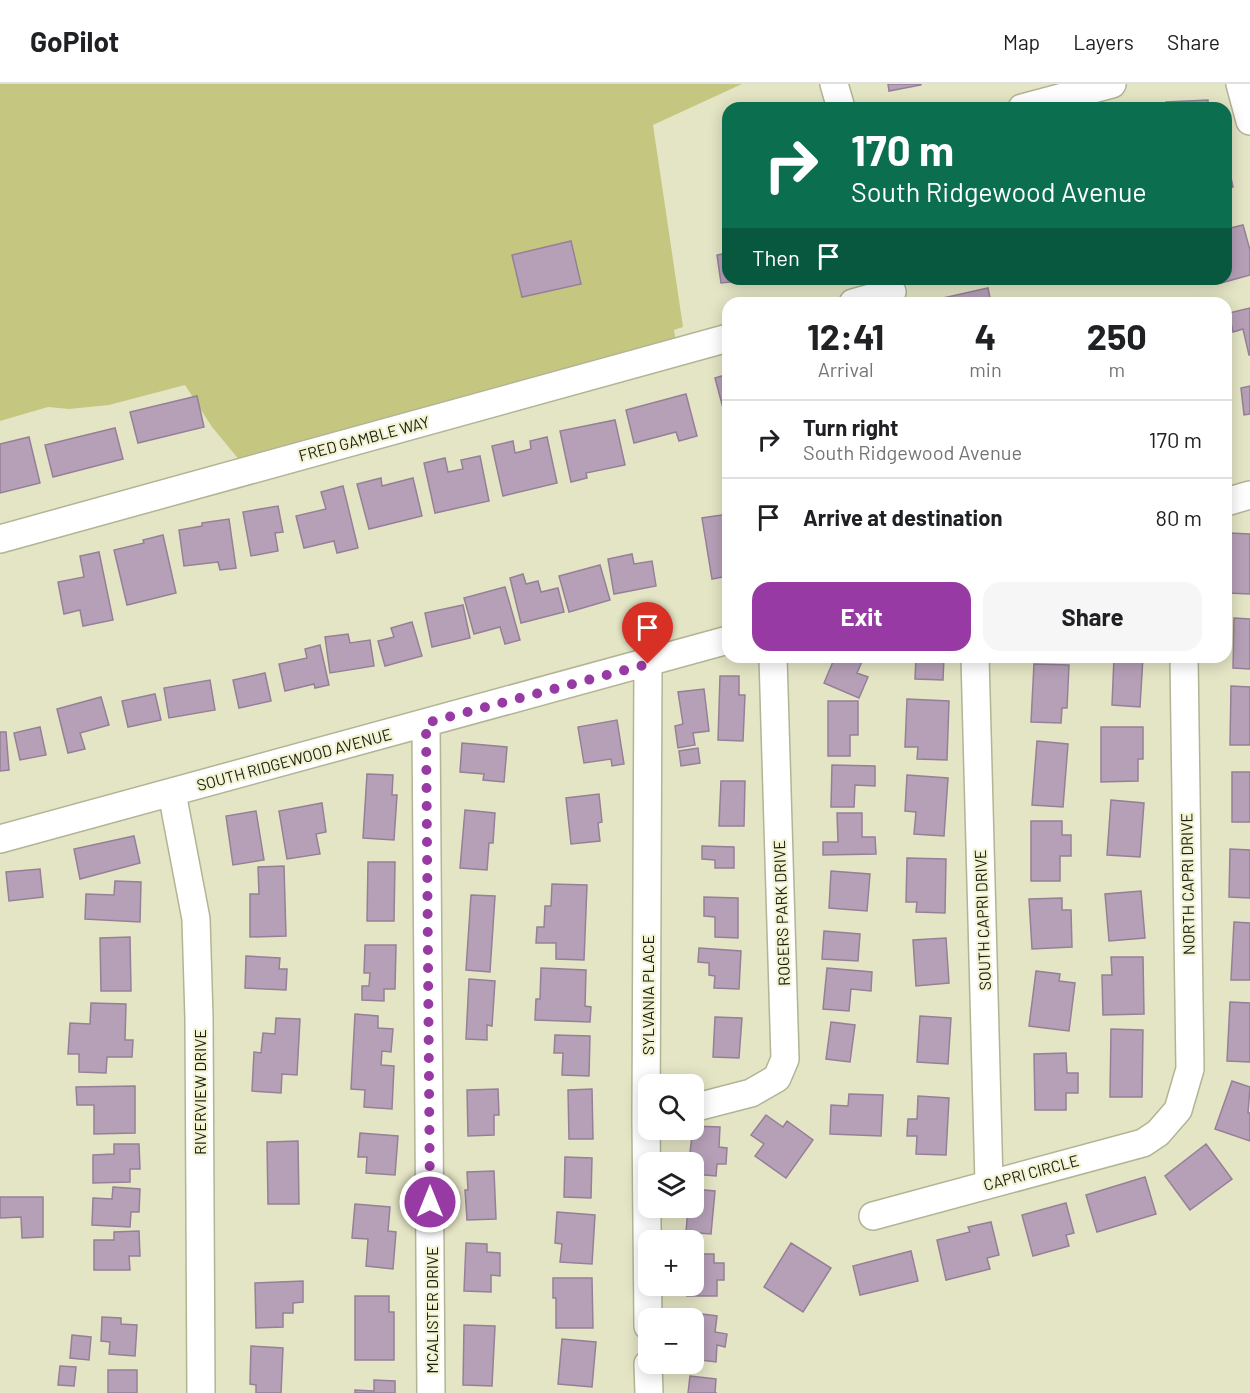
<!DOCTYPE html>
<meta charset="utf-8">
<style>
:root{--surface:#fff;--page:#f6f6f6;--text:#202124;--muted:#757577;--line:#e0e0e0;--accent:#983aa3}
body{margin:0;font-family:Barlow,sans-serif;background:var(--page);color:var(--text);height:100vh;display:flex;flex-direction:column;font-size:22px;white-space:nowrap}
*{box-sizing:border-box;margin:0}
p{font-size:20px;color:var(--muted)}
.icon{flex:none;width:33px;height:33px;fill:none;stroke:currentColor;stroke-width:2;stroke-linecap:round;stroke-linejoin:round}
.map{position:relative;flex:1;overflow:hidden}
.sheet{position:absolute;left:722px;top:213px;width:510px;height:366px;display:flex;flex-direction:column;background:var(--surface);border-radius:18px;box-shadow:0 3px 15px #0003}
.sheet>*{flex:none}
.top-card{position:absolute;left:722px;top:18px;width:510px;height:183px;border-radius:18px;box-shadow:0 3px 15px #0003;background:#0b6e4f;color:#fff;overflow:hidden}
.tools{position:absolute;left:638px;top:990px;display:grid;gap:12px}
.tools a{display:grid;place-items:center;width:66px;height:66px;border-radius:12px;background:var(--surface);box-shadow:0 3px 15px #0003;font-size:30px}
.pin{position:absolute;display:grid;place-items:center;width:51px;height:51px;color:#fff;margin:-62px -26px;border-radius:50% 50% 50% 0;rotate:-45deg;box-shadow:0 0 6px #0007}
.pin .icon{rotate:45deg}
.me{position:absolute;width:66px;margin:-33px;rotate:0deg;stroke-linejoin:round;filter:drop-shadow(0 0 4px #0008)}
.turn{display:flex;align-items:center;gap:21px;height:126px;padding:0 30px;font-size:27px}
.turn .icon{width:78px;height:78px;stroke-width:2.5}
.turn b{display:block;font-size:42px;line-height:51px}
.then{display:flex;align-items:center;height:57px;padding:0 30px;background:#0003;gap:12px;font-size:22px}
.eta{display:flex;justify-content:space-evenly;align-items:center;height:102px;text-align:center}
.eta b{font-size:36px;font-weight:700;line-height:42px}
.action{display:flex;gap:12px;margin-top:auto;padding:12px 30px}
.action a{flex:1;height:69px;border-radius:18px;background:var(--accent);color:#fff;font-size:24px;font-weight:700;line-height:69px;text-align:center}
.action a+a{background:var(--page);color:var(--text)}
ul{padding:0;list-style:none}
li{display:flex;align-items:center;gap:18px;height:78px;padding:0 30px;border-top:2px solid var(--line)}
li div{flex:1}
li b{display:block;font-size:22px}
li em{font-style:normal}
header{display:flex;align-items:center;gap:36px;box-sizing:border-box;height:84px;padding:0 30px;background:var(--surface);border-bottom:2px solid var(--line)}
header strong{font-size:28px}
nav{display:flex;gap:33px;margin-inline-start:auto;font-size:21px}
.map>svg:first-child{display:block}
.green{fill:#c5c780}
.building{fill:#b6a0b8;stroke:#958097;stroke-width:1.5}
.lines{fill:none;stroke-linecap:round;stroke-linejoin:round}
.minor-casing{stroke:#b2b495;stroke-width:30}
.minor{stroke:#fff;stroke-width:27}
.route{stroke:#983aa3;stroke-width:10;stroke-dasharray:0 18}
.labels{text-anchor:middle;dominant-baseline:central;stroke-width:4.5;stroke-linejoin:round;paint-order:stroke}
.street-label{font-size:16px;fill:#1c1c10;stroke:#f1f3d2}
</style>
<header>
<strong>GoPilot</strong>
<nav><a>Map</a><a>Layers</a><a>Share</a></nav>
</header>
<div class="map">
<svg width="1250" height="1309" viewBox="0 0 1250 1309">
<rect width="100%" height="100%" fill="#e4e5c5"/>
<path class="green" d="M0,0H742L653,41L683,243L674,246L676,258L241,378L212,343L185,301L109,321L69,325L48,323L0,337Z"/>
<path class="building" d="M888,0H921V1L889,7Z
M1208,16V24H1166V18Z
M1226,70L1233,103L1226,105Z
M1243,141L1250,166V191L1221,199L1220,195H1226V145Z
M571,157L581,200L522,213L512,171Z
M728,169V195L750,196L721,199L717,171Z
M988,204L991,219H945L943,214Z
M1250,224V271H1249L1243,245L1233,248L1229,229Z
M728,290V338L727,339L715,294Z
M1250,302V330L1244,331L1241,304Z
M686,310L697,352L679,357L676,348L634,359L626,326Z
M197,312L204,343L138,359L130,328Z
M615,336L625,381L586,389L587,394L571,398L560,347Z
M115,344L123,375L53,393L45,361Z
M29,353L40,399L0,409V360Z
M547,353L557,399L503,412L492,362L513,357L515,369L531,365L530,357Z
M480,372L489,417L435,429L424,379L445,374L448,388L463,385L461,376Z
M381,394L382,402L413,394L422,432L369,445L357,400Z
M343,402L358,464L337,469L334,457L304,464L296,432L326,425L321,408Z
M278,422L283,448L275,449L278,467L251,472L243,428Z
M728,430V492L712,495L702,434Z
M229,435L236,484L220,486L218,478L184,482L179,446L202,442V439Z
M1230,449L1250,450V510L1228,509Z
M163,451L176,509L127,521L114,466L144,459L143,456Z
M99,468L113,536L83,542L80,526L64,530L58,498L84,493L80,472Z
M632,470L634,480L652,477L656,502L614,510L608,475Z
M600,481L610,516L569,528L559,492Z
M523,490L526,500L538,497L541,508L558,504L564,528L521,539L510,494Z
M505,503L520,556L505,560L500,543L474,550L464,514Z
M463,521L470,554L432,563L425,529Z
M1234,534L1250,535V585L1233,584Z
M412,538L422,572L385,582L378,557L394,553L391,544Z
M348,550L350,559L370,556L374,582L330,589L325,553Z
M320,561L329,601L315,604L314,600L285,607L279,580L307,574L305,565Z
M835,573H864L857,589L868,593L859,614L824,599Z
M916,573H944L943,596L915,595Z
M1114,573H1143L1140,623L1112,621Z
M1034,580L1069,581L1067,624H1062L1061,639L1031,638Z
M265,589L271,617L239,624L233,596Z
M720,592H739V611H745L743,657L718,656Z
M210,596L215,626L169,634L164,604Z
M1231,602L1250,603V661H1230Z
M704,605L709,647L693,649L695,661L678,664L675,642L683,640L678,608Z
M155,610L161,636L128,643L122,617Z
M101,613L109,641L80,649L85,665L68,669L57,625Z
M907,615L949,617L947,676L917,675L918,663H905Z
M828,617H858V651H850V672H828Z
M617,636L624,680L612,682L611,675L584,679L578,643Z
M40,643L46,671L20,676L14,649Z
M1101,643H1143V675H1138V697L1101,698Z
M0,648H6L9,686L0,687Z
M1037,657L1068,660L1063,723L1032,721Z
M462,659L507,663L504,698L483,696L484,690L460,688Z
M698,664L700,679L681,682L679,667Z
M832,681L875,682V702L855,701L854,723H831Z
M1232,688H1250V738H1232Z
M367,690L393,691L392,711H397L394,756L363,754Z
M907,691L948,694L944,752L914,750L916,728L905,727Z
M721,697H745L744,742H719Z
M599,710L602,738L598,739L600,757L571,760L566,714Z
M1111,716L1144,719L1140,773L1107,771Z
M322,719L326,748L316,750L320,770L287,775L279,727Z
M465,726L495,729L493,759H489L487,786L460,784Z
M256,727L264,776L233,781L226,732Z
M837,729H862V753H875L876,770L823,771V758H838Z
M1031,737H1062V751H1071V772H1060V797H1031Z
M134,752L140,779L80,795L74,765Z
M702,762L734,763V784H715V776L702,775Z
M1230,765L1250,766V814L1229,813Z
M907,774L946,775L945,829L916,828L917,818H906Z
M368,778H395L394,837H367Z
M284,782L286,852L250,853V810H259L258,783Z
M40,785L43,813L9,817L6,788Z
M831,787L870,790L867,827L829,824Z
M115,797L141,798L140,838L85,835L86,810L114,811Z
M552,800L587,801L584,876L556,875V859H536L537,843H544L545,822H551Z
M1141,807L1145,854L1109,857L1105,810Z
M471,811L495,812L490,888L466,886Z
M704,813L738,814V854L715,853V833L704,832Z
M1062,814V826H1071L1072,863L1032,865L1029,815Z
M1234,838L1250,839V896H1231Z
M824,847L860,850L858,877L822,875Z
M130,853L131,907H101L100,854Z
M946,854L949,899L916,902L913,856Z
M365,861H396L395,905H384V917L362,916V902H369L370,889H364Z
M699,864L741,867L739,905L714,904L715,892L709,891V879L698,878Z
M246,872L280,874L279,885H287L286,906L245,904Z
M1111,873H1143L1144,930L1103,931L1102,891H1112Z
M541,884L586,886L585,922L591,923L590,938L535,936L536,915H540Z
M827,884L872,888L871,907L851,905L849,927L823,925Z
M1036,887L1060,890L1059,897L1075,899L1069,947L1029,942Z
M469,895L495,897L492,942L487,941V956L466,955Z
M1230,918L1250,919V978L1227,977Z
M91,919L126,920L125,956H133L132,973H107L106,989L79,988V970H68L70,939L90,940Z
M355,930L378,932V944L393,945L391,968L382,967L381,981L394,982L392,1025L364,1023L365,1006L351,1005Z
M920,932L951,934L948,980L917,978Z
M715,933L742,934L739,974L713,973Z
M276,934L300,935L297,991L282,990L281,1009L252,1007L254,968L261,969L263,949L275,950Z
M831,938L855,941L850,978L826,975Z
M1111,945L1143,946L1142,1013H1110Z
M555,951L590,952L589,992L562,991L563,969H554Z
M1066,969L1067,989H1078V1009H1066V1026H1035L1034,970Z
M1232,997L1250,1003L1248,1029H1250V1057L1215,1045Z
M135,1002V1049L94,1050V1021H77L76,1003Z
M498,1005L499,1031H494V1051L468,1052L467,1006Z
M592,1005L593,1055H569L568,1006Z
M849,1010L883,1011L881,1052L830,1050L831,1021L848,1022Z
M918,1012L949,1014L946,1071L916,1070L917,1052H907L908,1035H917Z
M766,1031L783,1043L787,1037L813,1056L786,1094L755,1072L764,1060L751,1051Z
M693,1042L720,1043L719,1063L727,1064L726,1080H717L716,1092L693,1090V1078H689Z
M360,1049L398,1052L395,1091L366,1089L367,1073H358Z
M298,1057L299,1120H268L267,1058Z
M114,1060H139L140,1085H130V1098L93,1099V1071L114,1070Z
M1206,1060L1232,1095L1190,1126L1165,1092Z
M565,1073L592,1074L591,1114L564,1113Z
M494,1087L496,1135L467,1136L465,1106H468L467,1088Z
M1145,1093L1156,1130L1097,1148L1086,1111Z
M113,1103L140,1105L139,1128H131L130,1143L92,1141L93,1114L112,1115Z
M693,1105L715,1107L711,1150L686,1148L688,1124H693Z
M0,1113H43V1153L22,1154L21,1133L0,1134Z
M1066,1119L1074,1149L1066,1151L1069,1162L1033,1172L1022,1131Z
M355,1120L390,1123L388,1147L396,1148L393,1185L366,1182L368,1155L352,1154Z
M557,1128L595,1131L592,1180L560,1178L562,1160L555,1159Z
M991,1138L999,1171L987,1174L990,1185L946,1196L937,1156L970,1148L968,1143Z
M139,1147L140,1172H129L130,1186H94V1156H114V1148Z
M466,1159L487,1160V1168L500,1169V1192L491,1191V1208L464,1207Z
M791,1159L831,1184L803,1228L764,1203Z
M911,1167L918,1197L860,1211L853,1182Z
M693,1170H714V1179H724V1196H717V1212H687V1202H693Z
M553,1194H592L593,1244H556V1214H553Z
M303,1197V1218L293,1219V1229H283V1243L256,1244L255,1199Z
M355,1212H389V1228H394V1276H355Z
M694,1229L717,1232L715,1248L727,1250L725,1263L717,1261L716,1278L693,1275Z
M102,1233L121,1234V1240L137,1241L135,1272L109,1270L110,1258L101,1257Z
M464,1241L495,1242L492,1302L463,1301Z
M72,1251L91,1253L89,1276L70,1274Z
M562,1255L596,1258L592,1303L558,1300Z
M251,1262L283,1264L281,1309H256V1301L250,1300Z
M60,1282L76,1283L74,1302L58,1301Z
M108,1286H137V1309H108Z
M690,1292L716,1295L715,1309H717H688Z
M374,1296L395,1297V1309H355V1306L374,1307Z"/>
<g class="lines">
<defs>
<path id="minor" d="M834,0L841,24
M1240,0L1250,37
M1022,24L1112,0
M853,219L892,208
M1226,418L1250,411
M0,455L728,254
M975,573L989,1099
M648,580L646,1036L648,1242
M426,639L431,1309
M172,709L196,835L199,934L201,1309
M0,755L728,556
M693,1024L751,1009L777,994L785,975L773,573
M873,1132L1143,1059L1158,1049L1178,1026L1190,985L1184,573
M648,1280L649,1309"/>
</defs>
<use href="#minor" class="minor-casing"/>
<use href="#minor" class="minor"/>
</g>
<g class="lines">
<path class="route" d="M430,1118L426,639L648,580"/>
</g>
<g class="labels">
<g class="street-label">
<text transform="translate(364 354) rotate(-15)">FRED GAMBLE WAY</text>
<text transform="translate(294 675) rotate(-15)">SOUTH RIDGEWOOD AVENUE</text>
<text transform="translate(1187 800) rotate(-91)">NORTH CAPRI DRIVE</text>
<text transform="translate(781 829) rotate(-92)">ROGERS PARK DRIVE</text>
<text transform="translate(982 836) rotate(-92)">SOUTH CAPRI DRIVE</text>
<text transform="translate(647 911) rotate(-90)">SYLVANIA PLACE</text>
<text transform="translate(199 1008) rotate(-90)">RIVERVIEW DRIVE</text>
<text transform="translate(1031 1088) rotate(-15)">CAPRI CIRCLE</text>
<text transform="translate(431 1226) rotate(-90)">MCALISTER DRIVE</text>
</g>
</g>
</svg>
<div class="tools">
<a><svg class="icon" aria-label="search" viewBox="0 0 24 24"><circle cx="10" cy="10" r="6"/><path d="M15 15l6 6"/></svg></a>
<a><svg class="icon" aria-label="layers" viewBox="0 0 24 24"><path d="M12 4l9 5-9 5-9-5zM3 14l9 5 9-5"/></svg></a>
<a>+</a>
<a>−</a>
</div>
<div class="pin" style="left:648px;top:580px;background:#d93025"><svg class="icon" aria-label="arrive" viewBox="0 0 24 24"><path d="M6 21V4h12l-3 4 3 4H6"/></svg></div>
<svg class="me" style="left:430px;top:1118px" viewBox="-20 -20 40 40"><circle r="17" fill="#983aa3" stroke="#fff" stroke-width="3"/><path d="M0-11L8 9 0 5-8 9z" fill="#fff"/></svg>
<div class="top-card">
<div class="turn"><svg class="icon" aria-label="right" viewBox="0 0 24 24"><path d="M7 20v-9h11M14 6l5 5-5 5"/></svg><div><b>170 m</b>South Ridgewood Avenue</div></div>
<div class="then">Then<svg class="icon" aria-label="arrive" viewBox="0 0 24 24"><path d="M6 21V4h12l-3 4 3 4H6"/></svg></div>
</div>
<section class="sheet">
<div class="eta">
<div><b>12:41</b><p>Arrival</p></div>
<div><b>4</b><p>min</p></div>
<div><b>250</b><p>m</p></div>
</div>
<ul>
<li><svg class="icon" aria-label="right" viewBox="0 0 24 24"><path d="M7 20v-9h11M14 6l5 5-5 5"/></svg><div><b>Turn right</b><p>South Ridgewood Avenue</p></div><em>170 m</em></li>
<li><svg class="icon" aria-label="arrive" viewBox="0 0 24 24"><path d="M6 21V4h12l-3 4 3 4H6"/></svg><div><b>Arrive at destination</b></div><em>80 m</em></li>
</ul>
<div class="action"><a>Exit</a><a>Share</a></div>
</section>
</div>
